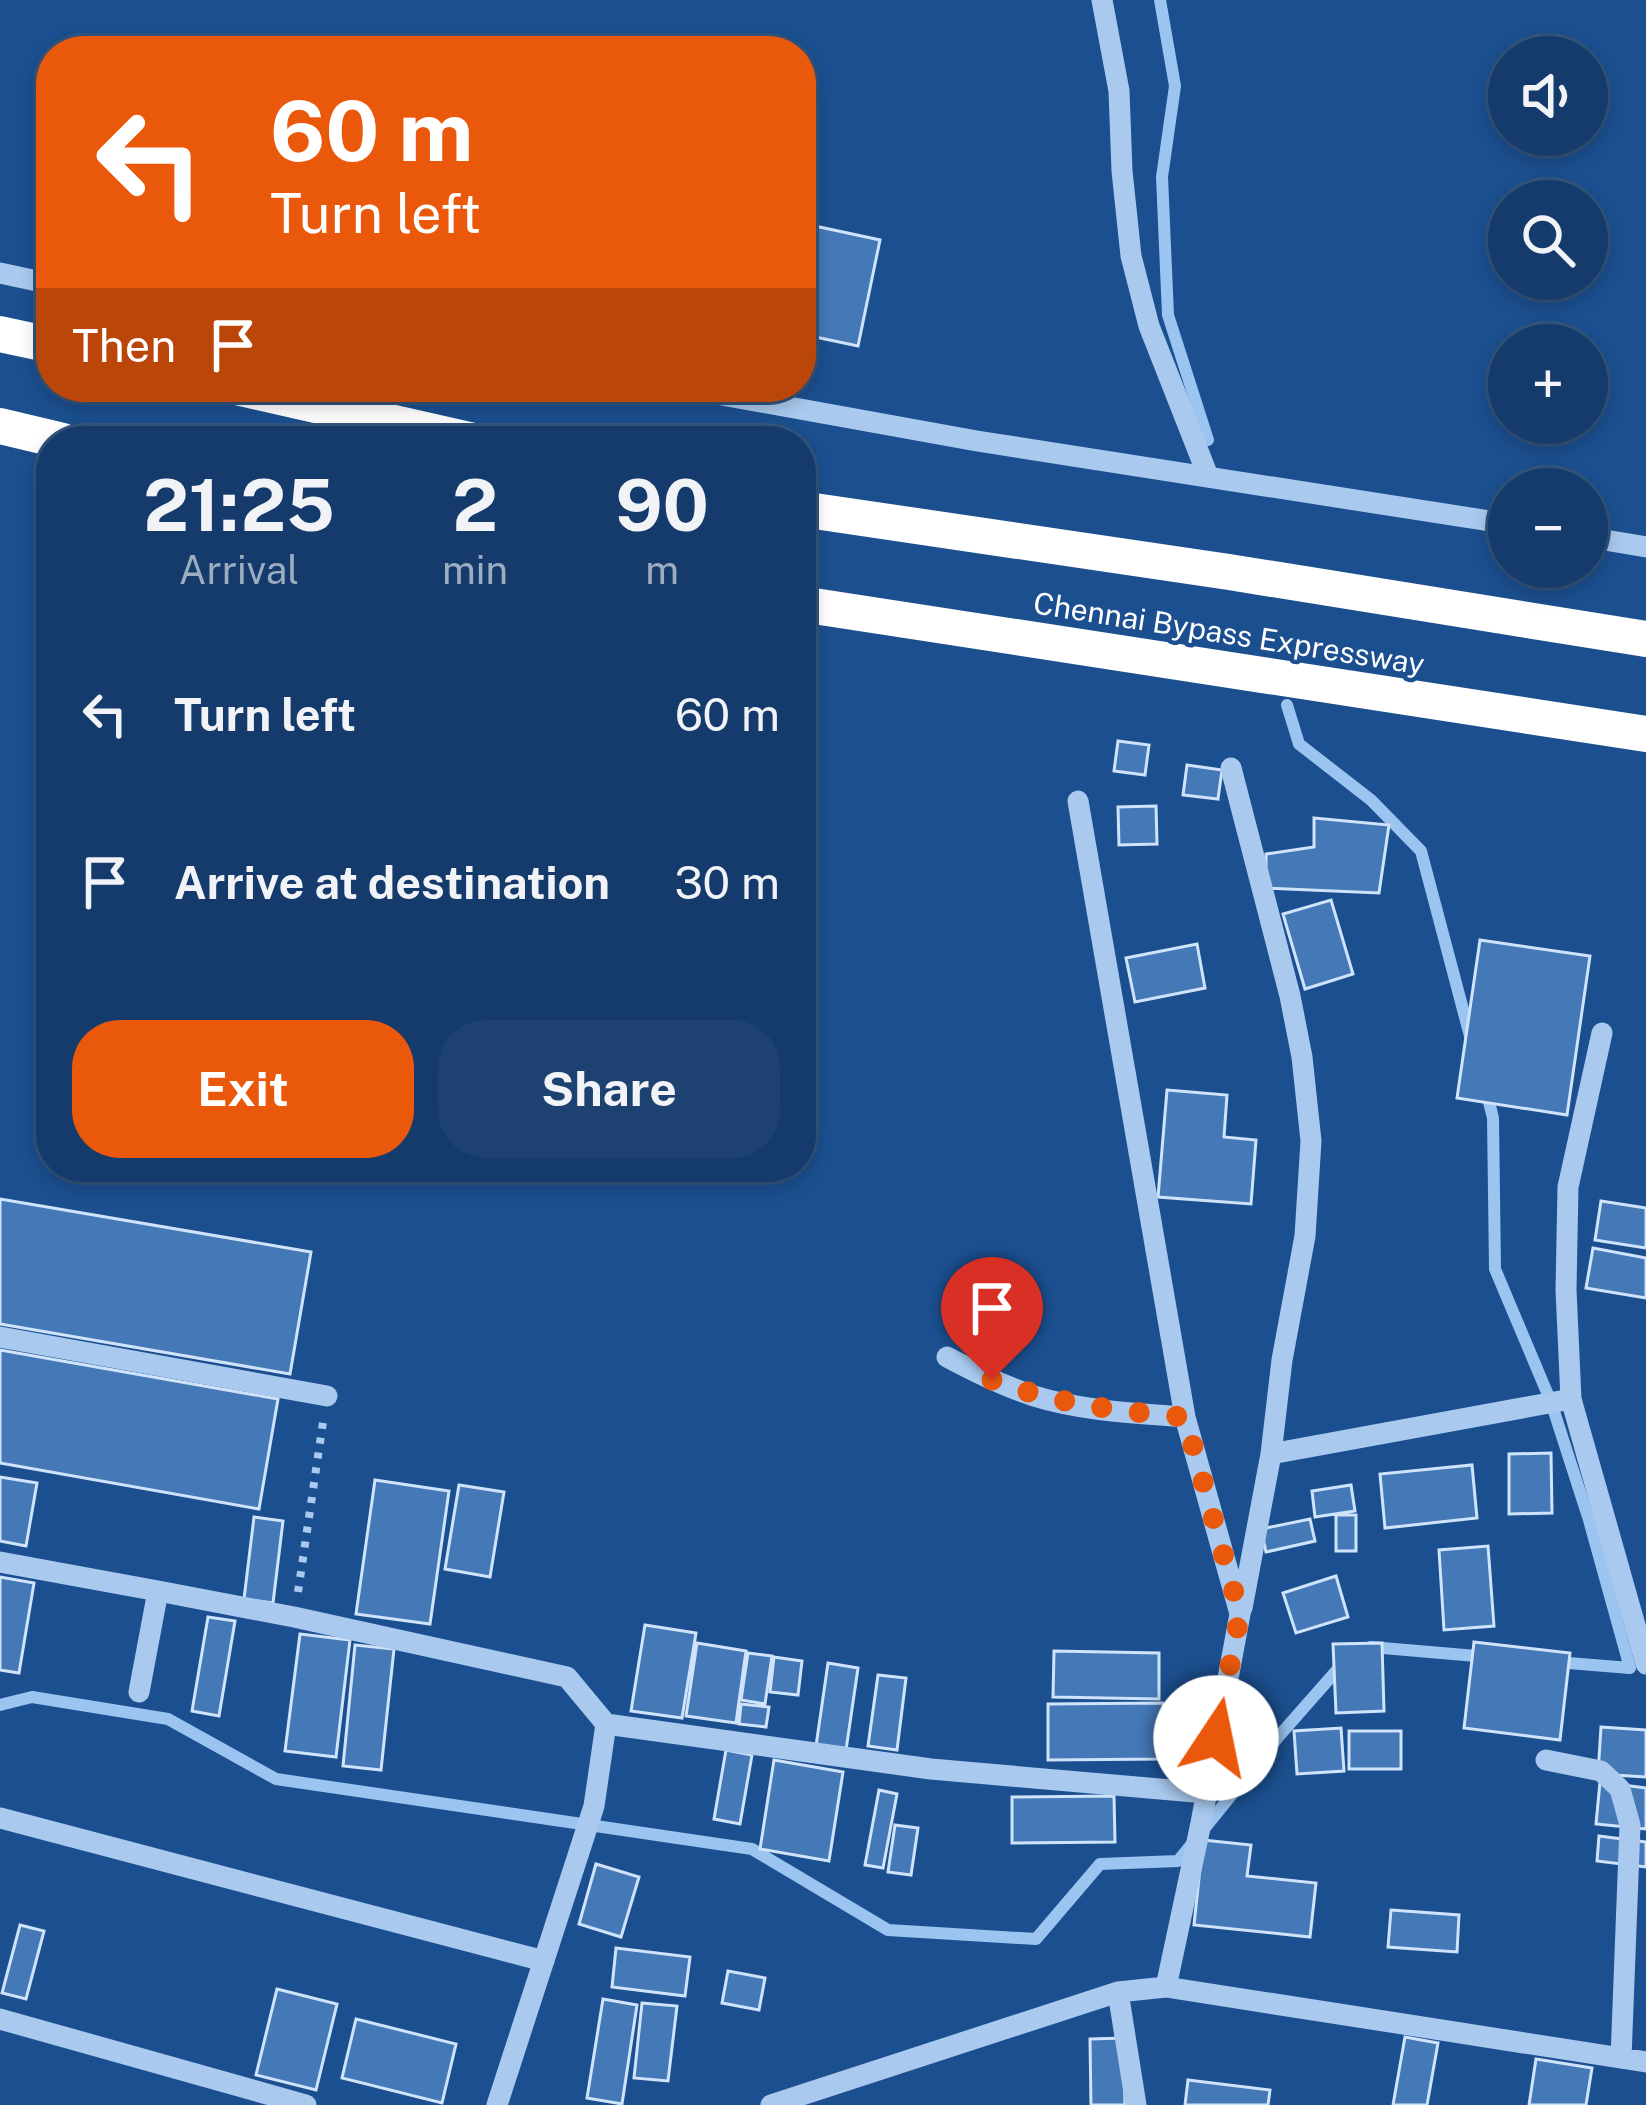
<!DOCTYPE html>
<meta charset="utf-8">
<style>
:root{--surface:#143b6b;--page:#1d4271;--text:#f1f3f6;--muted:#9dadc1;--line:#33557e;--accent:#ea580c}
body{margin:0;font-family:"Public Sans",sans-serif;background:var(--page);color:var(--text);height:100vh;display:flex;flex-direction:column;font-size:45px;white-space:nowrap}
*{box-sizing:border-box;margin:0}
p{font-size:39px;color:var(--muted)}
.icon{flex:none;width:66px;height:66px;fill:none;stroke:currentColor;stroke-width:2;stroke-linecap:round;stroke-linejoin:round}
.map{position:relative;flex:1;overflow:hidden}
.sheet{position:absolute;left:36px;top:426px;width:780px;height:756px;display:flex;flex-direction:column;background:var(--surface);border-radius:48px;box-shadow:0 6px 18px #0003,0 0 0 3px var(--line)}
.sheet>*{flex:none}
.hud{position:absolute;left:36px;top:36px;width:780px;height:366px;border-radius:48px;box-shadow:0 6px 18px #0003,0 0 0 3px var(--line);background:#ea580c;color:#fff;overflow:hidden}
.controls{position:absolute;left:1488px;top:36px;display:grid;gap:24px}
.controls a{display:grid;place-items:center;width:120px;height:120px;border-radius:50%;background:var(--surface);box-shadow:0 6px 18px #0003,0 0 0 3px var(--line);font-size:60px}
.pin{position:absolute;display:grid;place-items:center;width:102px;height:102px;color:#fff;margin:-123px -51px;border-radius:50% 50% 50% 0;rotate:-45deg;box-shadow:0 0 12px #0007}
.pin .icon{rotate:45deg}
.me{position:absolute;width:132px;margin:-66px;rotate:11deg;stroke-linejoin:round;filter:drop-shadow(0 0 9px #0008)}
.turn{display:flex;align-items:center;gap:42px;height:252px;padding:0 36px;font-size:54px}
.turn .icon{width:156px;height:156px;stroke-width:2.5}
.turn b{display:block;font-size:84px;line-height:102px}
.then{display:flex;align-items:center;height:114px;padding:0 36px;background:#0003;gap:24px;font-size:45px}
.eta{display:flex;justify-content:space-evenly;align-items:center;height:204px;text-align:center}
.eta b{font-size:72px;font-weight:700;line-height:84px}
.primary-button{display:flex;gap:24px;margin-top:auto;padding:24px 36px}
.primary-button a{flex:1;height:138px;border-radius:48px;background:var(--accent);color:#fff;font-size:48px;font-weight:700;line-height:138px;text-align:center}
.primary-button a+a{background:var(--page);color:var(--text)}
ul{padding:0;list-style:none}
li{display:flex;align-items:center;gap:36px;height:168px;padding:0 36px}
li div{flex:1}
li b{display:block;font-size:45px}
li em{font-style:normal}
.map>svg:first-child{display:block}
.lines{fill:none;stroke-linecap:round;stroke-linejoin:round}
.stream{stroke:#9cc4f0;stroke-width:12}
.building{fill:#4478b7;stroke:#cfe3fa;stroke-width:3}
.path{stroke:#a9c9ee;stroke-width:8;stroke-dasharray:6 9;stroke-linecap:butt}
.minor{stroke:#a9c9ee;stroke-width:21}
.highway{stroke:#fff;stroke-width:36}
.route{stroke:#ea580c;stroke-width:21;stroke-dasharray:0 37.8}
.labels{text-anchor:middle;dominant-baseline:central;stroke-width:9;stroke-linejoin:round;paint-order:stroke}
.street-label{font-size:30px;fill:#fff;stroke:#1b4f8f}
</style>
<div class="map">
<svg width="1646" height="2105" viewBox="0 0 1646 2105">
<rect width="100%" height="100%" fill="#1b4f8f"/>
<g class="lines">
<path class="stream" d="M1160,0L1175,86L1162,177L1168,315L1208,440
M1287,705L1299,744L1371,800L1421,851L1470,1036
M1486,1090L1493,1118L1495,1269L1551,1402L1589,1520L1630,1668L1556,1662
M1371,1647L1488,1657
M0,1705L32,1697L168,1719L276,1779L752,1849L888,1930L1036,1939L1100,1864L1178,1861L1191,1845
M1204,1829L1279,1736L1345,1661"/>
</g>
<path class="building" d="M801,223L880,240L858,346L801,334Z
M1118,741L1149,745L1145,775L1114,771Z
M1187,765L1222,770L1218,799L1183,795Z
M1156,806L1157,844L1119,845L1118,807Z
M1314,818L1389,825L1379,893L1266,888V854L1314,847Z
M1331,900L1353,974L1305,989L1283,914Z
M1480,940L1590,956L1567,1115L1457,1098Z
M1197,944L1205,988L1135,1002L1126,958Z
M1167,1090L1227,1095L1224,1137L1256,1140L1251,1204L1158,1197Z
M0,1199L311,1252L290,1374L0,1324Z
M1601,1201L1646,1208V1248L1595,1240Z
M1593,1248L1646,1258V1298L1586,1288Z
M0,1350L278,1399L259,1509L0,1463Z
M1551,1453L1552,1513L1509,1514V1454Z
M1472,1465L1477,1518L1385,1528L1380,1474Z
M0,1477L37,1483L26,1546L0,1541Z
M375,1480L449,1491L430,1624L356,1614Z
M459,1485L504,1492L490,1577L445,1569Z
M1351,1485L1355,1511L1315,1517L1312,1491Z
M1336,1515H1356V1551H1336Z
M254,1517L283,1521L273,1603L244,1599Z
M1310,1519L1315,1541L1266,1552L1261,1529Z
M1488,1546L1494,1626L1444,1630L1439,1550Z
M1336,1576L1348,1617L1296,1633L1283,1593Z
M0,1577L34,1583L19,1673L0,1670Z
M208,1617L235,1621L219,1716L192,1711Z
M645,1625L696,1633L682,1718L631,1711Z
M300,1634L350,1640L336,1757L285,1751Z
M1474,1642L1570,1653L1560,1740L1464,1728Z
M697,1643L746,1651L736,1723L686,1716Z
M1382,1643L1384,1711L1336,1713L1333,1644Z
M355,1645L394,1649L381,1770L343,1766Z
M1054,1651L1159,1653V1699L1053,1697Z
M748,1653L772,1656L765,1704L741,1700Z
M774,1657L802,1661L798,1695L770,1692Z
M828,1663L858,1668L845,1757L815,1753Z
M878,1675L906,1678L897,1750L868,1746Z
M1163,1703V1759L1048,1760V1704Z
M741,1704L769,1707L766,1727L739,1724Z
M1601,1727L1646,1730V1777L1598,1774Z
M1341,1728L1344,1771L1297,1774L1294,1731Z
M1349,1731H1401V1769H1349Z
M726,1750L752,1755L740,1824L714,1819Z
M774,1760L843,1772L829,1861L760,1849Z
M1600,1782L1646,1788V1829L1596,1824Z
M879,1790L897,1794L883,1868L865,1865Z
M1114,1796L1115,1842L1012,1843V1797Z
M895,1825L918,1828L911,1875L888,1872Z
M1599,1836L1646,1842V1867L1597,1861Z
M1203,1840L1251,1845L1247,1876L1316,1883L1310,1937L1194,1925Z
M596,1864L639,1877L621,1937L579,1924Z
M1391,1910L1459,1915L1457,1952L1388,1947Z
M20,1925L44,1931L26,1999L2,1993Z
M616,1948L690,1957L685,1996L612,1987Z
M728,1971L765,1978L759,2010L722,2003Z
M277,1989L337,2004L316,2090L256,2075Z
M603,1999L637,2005L622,2104L587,2098Z
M642,2003L677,2006L668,2081L634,2078Z
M356,2019L456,2044L442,2103L342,2078Z
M1405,2037L1438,2043L1427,2105H1393Z
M1124,2038L1125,2105H1091L1090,2039Z
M1536,2059L1592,2068L1586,2105H1529Z
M1188,2080L1270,2090L1268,2105H1185Z"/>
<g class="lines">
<path class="path" d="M298,1592L323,1422"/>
<path class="minor" d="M1102,0L1119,91L1122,171L1131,256L1149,326L1208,476
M0,273L51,284
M678,387L977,441L1509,524
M1587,537L1646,547
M1231,768L1290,996L1302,1057L1311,1141L1305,1236L1282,1360L1271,1454L1242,1608
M1078,801L1185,1417L1240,1614L1201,1823L1166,1987
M1602,1033L1568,1187L1566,1290L1571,1399L1646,1664
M0,1337L327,1396
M947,1357C975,1372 1003,1386 1034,1396C1082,1411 1135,1413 1185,1417
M1271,1454L1571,1399
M0,1562L158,1591L139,1692
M158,1591L294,1617L567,1677L606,1724L594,1806L497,2105
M606,1724L931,1769L1206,1793
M1546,1760L1601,1771L1620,1789L1630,1825L1621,2058
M0,1818L544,1961
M1118,1992L1136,2105
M0,2019L306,2105
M771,2105L1118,1992L1166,1987L1646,2062"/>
<path class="highway" d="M0,334L51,345
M236,387L474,441
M0,426L63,441
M801,509L1229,572L1646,639
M801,604L1646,734"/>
</g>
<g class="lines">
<path class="route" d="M992,1380C1057,1404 1117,1411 1185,1417L1240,1614L1216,1738"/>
</g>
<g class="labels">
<g class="street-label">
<text transform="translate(1229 633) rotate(9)">Chennai Bypass Expressway</text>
</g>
</g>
</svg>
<div class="controls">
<a><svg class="icon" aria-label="sound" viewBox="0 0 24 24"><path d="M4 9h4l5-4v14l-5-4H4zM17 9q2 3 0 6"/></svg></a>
<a><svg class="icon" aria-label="search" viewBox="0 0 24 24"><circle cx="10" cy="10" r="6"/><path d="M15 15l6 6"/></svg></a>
<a>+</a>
<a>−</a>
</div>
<div class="pin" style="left:992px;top:1380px;background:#d93025"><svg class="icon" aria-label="arrive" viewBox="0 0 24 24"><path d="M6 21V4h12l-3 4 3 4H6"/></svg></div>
<svg class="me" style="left:1216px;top:1738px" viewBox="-20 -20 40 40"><circle r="19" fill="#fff"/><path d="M0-13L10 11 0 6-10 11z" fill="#ea580c"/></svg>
<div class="hud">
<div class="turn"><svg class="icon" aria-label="left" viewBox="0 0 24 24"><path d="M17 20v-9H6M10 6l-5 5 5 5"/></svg><div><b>60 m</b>Turn left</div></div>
<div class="then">Then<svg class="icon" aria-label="arrive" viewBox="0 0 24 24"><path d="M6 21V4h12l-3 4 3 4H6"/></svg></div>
</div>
<section class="sheet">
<div class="eta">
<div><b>21:25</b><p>Arrival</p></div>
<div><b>2</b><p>min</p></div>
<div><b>90</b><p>m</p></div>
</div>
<ul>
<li><svg class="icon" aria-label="left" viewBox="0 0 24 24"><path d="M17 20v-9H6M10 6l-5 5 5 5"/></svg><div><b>Turn left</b></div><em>60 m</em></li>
<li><svg class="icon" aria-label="arrive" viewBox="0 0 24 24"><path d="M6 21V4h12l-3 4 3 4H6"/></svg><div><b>Arrive at destination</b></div><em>30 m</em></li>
</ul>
<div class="primary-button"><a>Exit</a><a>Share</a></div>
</section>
</div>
